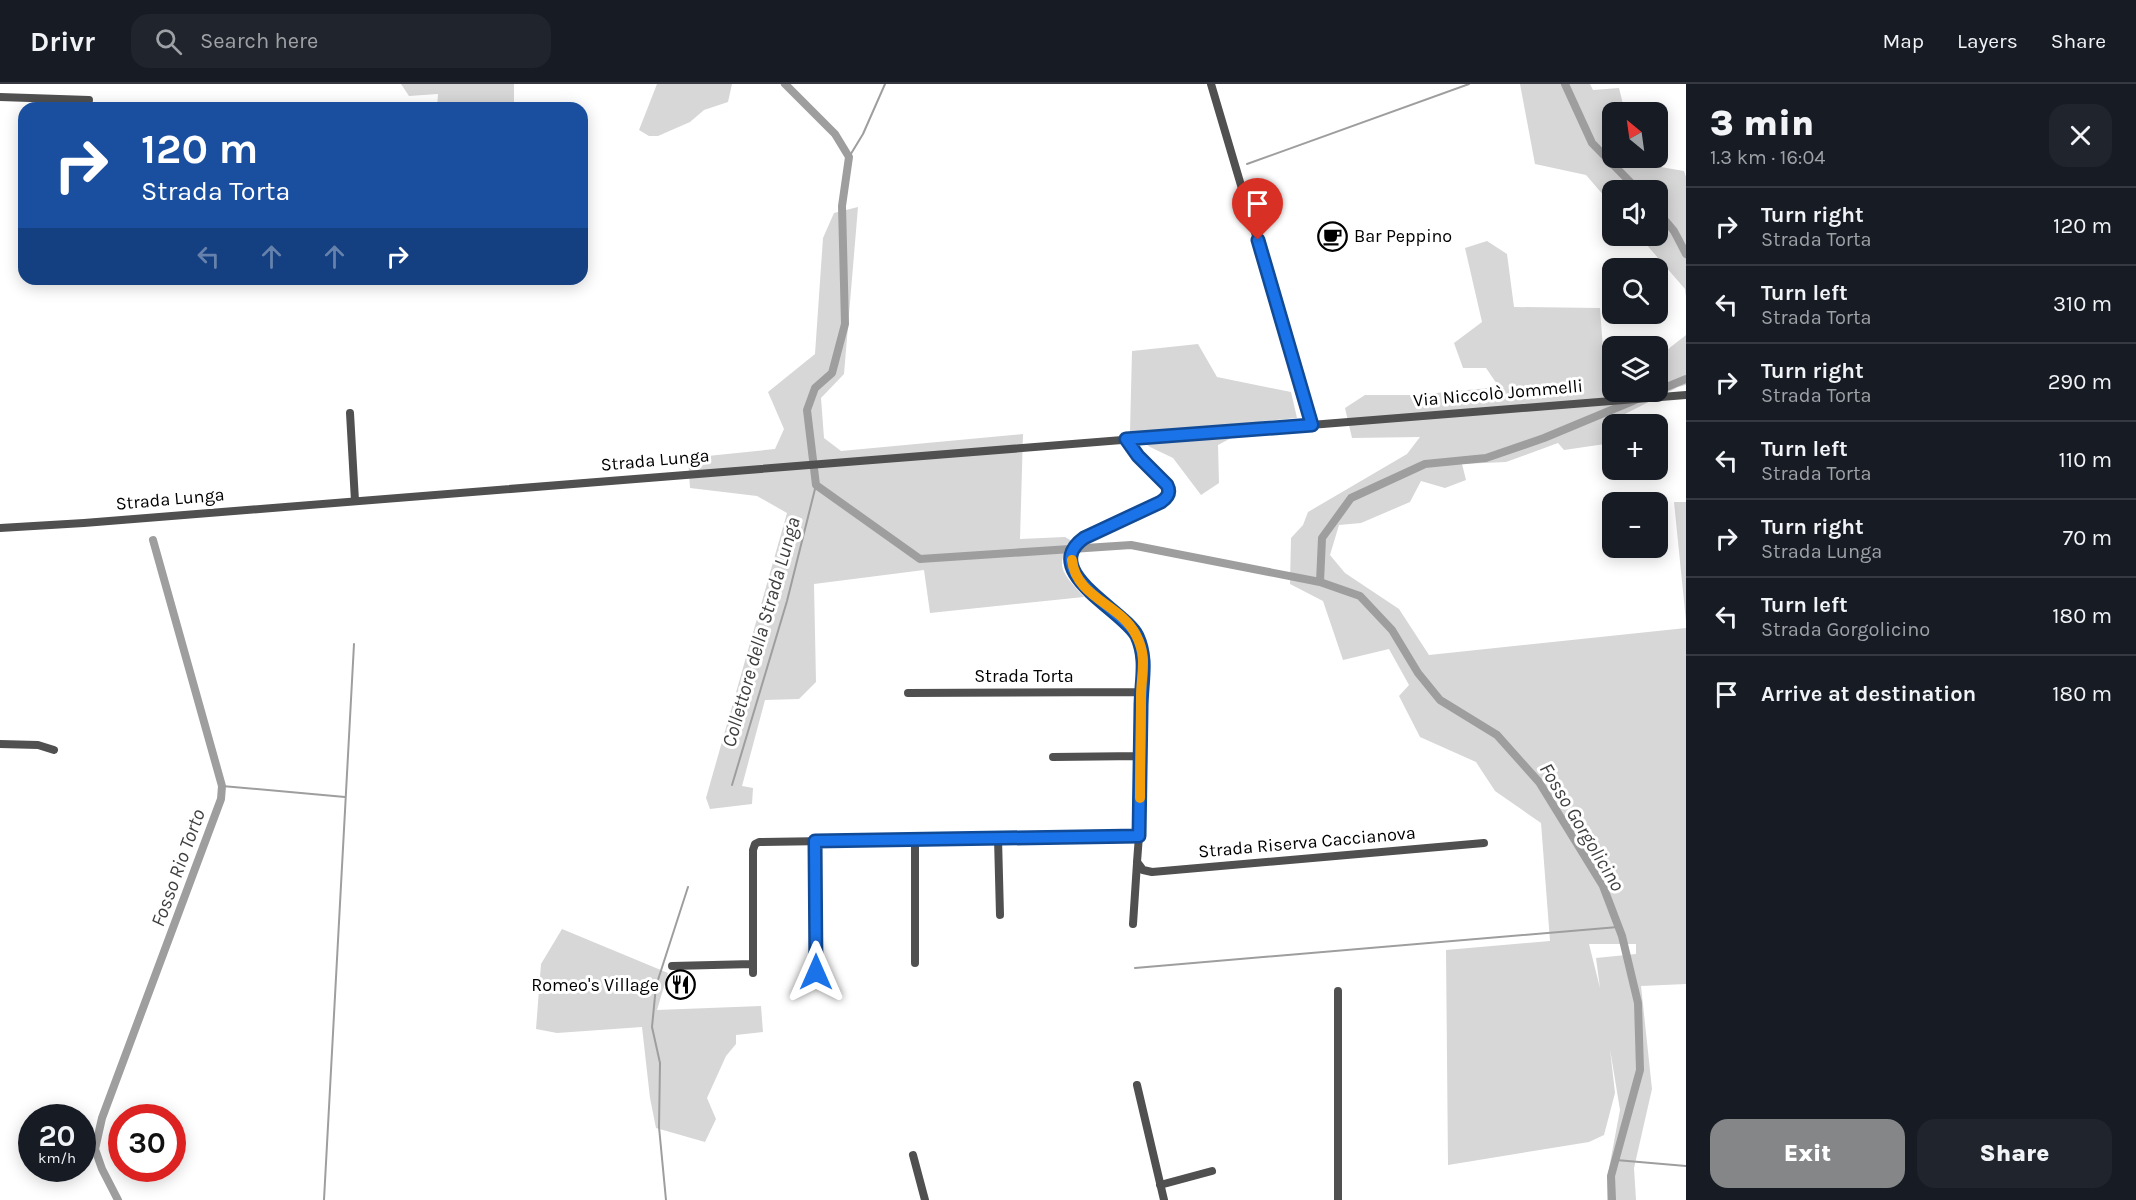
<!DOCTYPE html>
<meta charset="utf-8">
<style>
:root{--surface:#171b24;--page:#20242c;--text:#f1f3f6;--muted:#9ea1a6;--line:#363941;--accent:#858687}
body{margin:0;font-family:Karla,sans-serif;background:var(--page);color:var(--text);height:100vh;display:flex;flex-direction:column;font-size:22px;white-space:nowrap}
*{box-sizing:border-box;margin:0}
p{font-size:20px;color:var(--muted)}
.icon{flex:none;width:33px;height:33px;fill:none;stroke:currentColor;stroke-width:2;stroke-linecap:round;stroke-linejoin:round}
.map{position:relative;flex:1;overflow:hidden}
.details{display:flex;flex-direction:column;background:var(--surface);width:450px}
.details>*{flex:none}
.top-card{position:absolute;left:18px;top:18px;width:570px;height:183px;border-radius:18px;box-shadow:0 3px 15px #0003;background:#1a4fa0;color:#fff;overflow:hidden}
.needle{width:39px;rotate:331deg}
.buttons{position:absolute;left:1602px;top:18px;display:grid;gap:12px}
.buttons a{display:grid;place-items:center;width:66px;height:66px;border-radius:12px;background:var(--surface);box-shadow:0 3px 15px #0003;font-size:30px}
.speed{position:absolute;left:18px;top:1020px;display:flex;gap:12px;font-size:30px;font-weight:700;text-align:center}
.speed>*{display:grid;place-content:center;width:78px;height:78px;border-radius:50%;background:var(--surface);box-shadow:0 3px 15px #0003;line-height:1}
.speed small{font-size:15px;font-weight:400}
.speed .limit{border:9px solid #d22;background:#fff;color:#111}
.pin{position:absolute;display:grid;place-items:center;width:51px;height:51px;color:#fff;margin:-62px -26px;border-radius:50% 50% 50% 0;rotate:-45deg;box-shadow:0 0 6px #0007}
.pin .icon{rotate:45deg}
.me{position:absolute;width:66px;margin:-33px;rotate:0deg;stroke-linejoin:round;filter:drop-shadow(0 0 4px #0008)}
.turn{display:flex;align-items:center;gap:21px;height:126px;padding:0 24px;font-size:27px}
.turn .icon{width:78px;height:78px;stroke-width:2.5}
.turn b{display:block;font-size:42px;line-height:51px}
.lanes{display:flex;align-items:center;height:57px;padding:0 24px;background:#0003;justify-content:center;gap:30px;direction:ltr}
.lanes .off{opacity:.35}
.round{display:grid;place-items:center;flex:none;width:63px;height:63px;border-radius:18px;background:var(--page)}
.overview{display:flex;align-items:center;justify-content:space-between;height:102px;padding:0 24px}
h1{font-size:36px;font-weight:800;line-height:45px}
.action{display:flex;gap:12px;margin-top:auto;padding:12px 24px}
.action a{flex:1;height:69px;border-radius:18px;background:var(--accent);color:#fff;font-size:24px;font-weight:800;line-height:69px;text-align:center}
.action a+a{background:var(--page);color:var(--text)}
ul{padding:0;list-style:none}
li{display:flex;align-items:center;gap:18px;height:78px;padding:0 24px;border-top:2px solid var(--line)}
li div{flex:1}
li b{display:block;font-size:22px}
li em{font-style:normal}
header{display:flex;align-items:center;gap:36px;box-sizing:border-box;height:84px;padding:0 30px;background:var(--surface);border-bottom:2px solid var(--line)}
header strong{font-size:28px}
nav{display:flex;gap:33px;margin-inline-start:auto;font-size:21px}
.search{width:420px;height:54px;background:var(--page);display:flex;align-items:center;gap:15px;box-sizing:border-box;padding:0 21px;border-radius:18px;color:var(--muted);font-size:22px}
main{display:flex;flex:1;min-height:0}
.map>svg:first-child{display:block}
.green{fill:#d7d7d7;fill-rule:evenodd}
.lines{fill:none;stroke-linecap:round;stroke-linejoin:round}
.stream{stroke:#9e9e9e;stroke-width:2}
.canal{stroke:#9e9e9e;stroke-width:8}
.minor{stroke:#505050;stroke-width:8}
.route-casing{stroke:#114b97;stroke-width:15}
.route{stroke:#1a73e8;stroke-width:10}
.slow{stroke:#f59e0b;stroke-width:10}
.labels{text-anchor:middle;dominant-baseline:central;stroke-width:6;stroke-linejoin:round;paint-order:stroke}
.poi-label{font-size:18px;fill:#000;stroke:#fff;text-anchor:start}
.street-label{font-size:18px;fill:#000;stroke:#fff}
.water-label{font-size:20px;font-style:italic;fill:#3f3f3f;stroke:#fff}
</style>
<header>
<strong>Drivr</strong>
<div class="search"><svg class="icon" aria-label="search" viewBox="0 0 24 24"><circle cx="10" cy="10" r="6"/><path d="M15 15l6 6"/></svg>Search here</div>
<nav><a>Map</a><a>Layers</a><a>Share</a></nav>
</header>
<main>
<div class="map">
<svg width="1686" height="1116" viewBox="0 0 1686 1116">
<rect width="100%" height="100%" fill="#fff"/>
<path class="green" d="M401,0H514V24H437L438,10L409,12Z
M657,0H732L728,18L704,26L690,38L658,52H649L639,46Z
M1520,0H1590L1593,6L1619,4L1625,28H1612V74H1644L1649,81L1684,87L1686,93V213L1685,205L1639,152H1658V106H1612V121L1586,91L1535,80Z
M858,123L844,290L821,314L824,354L841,367L1023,350L1020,455L1065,453L1072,457C1052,483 1065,491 1084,513L930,529L924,486L814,500L816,598L799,615L765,616L742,702L753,704L752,720L710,725L706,714L787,429L757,412L690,404L688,374L775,365L784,345L768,308L815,270L823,154L834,129Z
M1487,157L1507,170L1514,223L1600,224L1605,293L1612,291V308H1658V273L1686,251V301L1678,303L1625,330L1624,340H1612V359L1564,366L1558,359L1506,378L1462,380L1466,396L1445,404L1421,397L1410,418L1361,439L1339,441L1330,471L1345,489L1399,525L1429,571L1686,544V900L1641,902L1652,1005L1634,1084L1636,1116H1607V1095L1620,1026L1610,965L1615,1009L1604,1051L1589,1058L1448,1081L1446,866L1550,857L1541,739L1495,707L1476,678L1420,653L1399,612L1409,601L1389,565L1343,576L1323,517L1290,500L1291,454L1303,441L1308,428L1407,370L1420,353L1352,354L1345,324L1365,311H1415L1499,303L1486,284H1463L1454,259L1482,238L1465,164ZM1589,860H1636V870L1596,874L1600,904Z
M1198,260L1217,293L1291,308L1297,334L1263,337L1218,361L1219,399L1201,411L1173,374L1150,363L1130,348L1132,267Z
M1674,418H1686V537Z
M562,845L668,889L657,926L761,922L763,948L736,951V960L726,972L707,1014L716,1035L705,1058L656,1044L650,1014L642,943L557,949L536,945L541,880Z"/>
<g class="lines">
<path class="stream" d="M849,73L863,50L885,0
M1247,80L1469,0
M732,701L787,517L816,401
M222,702L345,713
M1135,884L1618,843
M1616,1076L1686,1082
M324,1116L354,560
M666,1116L659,1043L660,979L652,943L656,902L688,803"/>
<path class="canal" d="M785,0L835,50L849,73L842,122L845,240L832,289L815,304L807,326L816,401L920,475L1131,461L1320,498
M1565,0L1592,59L1638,106
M1658,128L1674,147L1686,170
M118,1116L102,1085L95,1065L102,1034L221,715L222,702L153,456
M1612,1116L1611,1092L1640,986L1638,919L1622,852L1603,802L1539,698L1497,651L1440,616L1418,589L1392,546L1360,512L1320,498L1322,454L1351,414L1425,380L1486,374L1544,354L1686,295"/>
<path class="minor" d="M1211,0L1312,341
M0,13L89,16
M350,329L355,417
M0,444L84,439L1686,311
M908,609L1141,608
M0,660L38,661L54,666
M1053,673L1140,672
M1139,752L1137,778L1143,786L1152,788L1484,759
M998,754L1000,831
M915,755V879
M815,757L816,887
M1133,840L1137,779
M672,882L753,880
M753,889V766L755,760L759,758L1139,752C1140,709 1140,666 1141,624C1141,598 1148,575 1137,552C1124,526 1044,492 1081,457L1161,418C1168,414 1171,409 1167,401L1138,372L1126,355
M1137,1001L1164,1116
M913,1071L925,1116
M1160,1101L1212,1087
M1338,1116V907"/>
</g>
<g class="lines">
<defs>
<path id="route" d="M816,888L815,757L1139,752C1140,709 1140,667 1141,624C1141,598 1148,576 1137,552C1125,527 1038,487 1084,454L1161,418C1167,414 1171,409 1167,401L1138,372L1126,355L1312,341L1258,156"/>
</defs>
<use href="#route" class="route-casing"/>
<use href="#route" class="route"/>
<path class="slow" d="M1072,476C1076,514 1121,520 1136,551C1148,574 1141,589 1141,613C1141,647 1140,681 1140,714"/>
</g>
<defs>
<symbol id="cafe-ring" viewBox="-11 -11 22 22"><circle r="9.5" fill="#fff" stroke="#000" stroke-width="1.5"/><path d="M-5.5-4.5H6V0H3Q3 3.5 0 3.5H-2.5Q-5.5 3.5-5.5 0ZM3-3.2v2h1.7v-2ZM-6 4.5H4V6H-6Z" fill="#000"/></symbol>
<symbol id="restaurant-ring" viewBox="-11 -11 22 22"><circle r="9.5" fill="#fff" stroke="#000" stroke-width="1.5"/><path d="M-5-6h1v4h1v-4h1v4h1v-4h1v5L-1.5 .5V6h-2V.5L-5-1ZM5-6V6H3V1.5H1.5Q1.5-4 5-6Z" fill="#000"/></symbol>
</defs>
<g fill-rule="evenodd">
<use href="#cafe-ring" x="1316" y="136" width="33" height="33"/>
<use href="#restaurant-ring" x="664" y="884" width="33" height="33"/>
</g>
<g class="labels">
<g class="poi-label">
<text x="1354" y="152">Bar Peppino</text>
<text x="659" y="901" text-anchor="end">Romeo's Village</text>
</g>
<g class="street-label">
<text transform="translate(1498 309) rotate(-5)">Via Niccolò Jommelli</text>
<text transform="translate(655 376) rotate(-5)">Strada Lunga</text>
<text transform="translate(170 415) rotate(-5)">Strada Lunga</text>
<text x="1024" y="592">Strada Torta</text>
<text transform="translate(1307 758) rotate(-5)">Strada Riserva Caccianova</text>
</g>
<g class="water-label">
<text transform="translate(761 548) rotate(-74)">Collettore della Strada Lunga</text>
<text transform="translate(1582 743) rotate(59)">Fosso Gorgolicino</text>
<text transform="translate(178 784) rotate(-70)">Fosso Rio Torto</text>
</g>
</g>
</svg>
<div class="buttons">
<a><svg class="needle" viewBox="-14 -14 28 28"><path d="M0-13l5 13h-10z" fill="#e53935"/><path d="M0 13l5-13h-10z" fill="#9ea1a6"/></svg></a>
<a><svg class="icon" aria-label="sound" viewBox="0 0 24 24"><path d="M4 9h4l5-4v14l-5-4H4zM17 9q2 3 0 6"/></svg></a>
<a><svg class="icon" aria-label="search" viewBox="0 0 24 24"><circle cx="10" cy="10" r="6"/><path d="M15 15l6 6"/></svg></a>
<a><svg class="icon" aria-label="layers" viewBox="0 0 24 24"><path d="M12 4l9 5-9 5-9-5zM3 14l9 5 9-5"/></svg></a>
<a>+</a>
<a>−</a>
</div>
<div class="speed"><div>20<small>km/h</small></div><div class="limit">30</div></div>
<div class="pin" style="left:1258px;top:156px;background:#d93025"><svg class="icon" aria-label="arrive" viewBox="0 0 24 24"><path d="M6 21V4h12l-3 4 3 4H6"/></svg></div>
<svg class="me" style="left:816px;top:888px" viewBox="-20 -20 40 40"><path d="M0-17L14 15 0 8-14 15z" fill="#1a73e8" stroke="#fff" stroke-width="4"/></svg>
<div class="top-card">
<div class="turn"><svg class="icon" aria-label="right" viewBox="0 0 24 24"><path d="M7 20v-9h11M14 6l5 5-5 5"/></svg><div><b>120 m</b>Strada Torta</div></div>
<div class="lanes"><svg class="icon off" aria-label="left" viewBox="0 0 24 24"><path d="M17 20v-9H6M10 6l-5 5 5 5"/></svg><svg class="icon off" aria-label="ahead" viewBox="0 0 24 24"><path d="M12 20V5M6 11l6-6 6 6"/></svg><svg class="icon off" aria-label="ahead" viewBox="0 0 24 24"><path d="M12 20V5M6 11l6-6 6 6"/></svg><svg class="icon" aria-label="right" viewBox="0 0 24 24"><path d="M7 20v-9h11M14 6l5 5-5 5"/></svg></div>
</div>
</div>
<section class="details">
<div class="overview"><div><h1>3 min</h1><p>1.3 km · 16:04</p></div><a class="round"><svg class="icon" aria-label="close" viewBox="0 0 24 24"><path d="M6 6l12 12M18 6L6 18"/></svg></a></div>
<ul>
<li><svg class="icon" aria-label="right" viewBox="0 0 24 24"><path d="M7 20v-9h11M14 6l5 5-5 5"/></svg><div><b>Turn right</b><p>Strada Torta</p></div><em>120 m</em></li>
<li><svg class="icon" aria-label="left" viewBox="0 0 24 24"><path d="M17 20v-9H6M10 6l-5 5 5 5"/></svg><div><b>Turn left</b><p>Strada Torta</p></div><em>310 m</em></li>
<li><svg class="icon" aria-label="right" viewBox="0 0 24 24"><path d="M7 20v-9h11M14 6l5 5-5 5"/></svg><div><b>Turn right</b><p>Strada Torta</p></div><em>290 m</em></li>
<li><svg class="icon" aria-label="left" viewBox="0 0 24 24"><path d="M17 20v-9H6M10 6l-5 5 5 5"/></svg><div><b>Turn left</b><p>Strada Torta</p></div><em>110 m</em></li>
<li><svg class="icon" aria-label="right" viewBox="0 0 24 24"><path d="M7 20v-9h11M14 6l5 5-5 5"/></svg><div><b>Turn right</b><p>Strada Lunga</p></div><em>70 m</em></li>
<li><svg class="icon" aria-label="left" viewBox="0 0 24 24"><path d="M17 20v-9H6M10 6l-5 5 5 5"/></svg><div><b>Turn left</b><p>Strada Gorgolicino</p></div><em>180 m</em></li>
<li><svg class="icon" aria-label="arrive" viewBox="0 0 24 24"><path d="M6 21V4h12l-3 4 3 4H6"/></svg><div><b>Arrive at destination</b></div><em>180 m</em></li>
</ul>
<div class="action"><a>Exit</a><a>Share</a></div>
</section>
</main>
